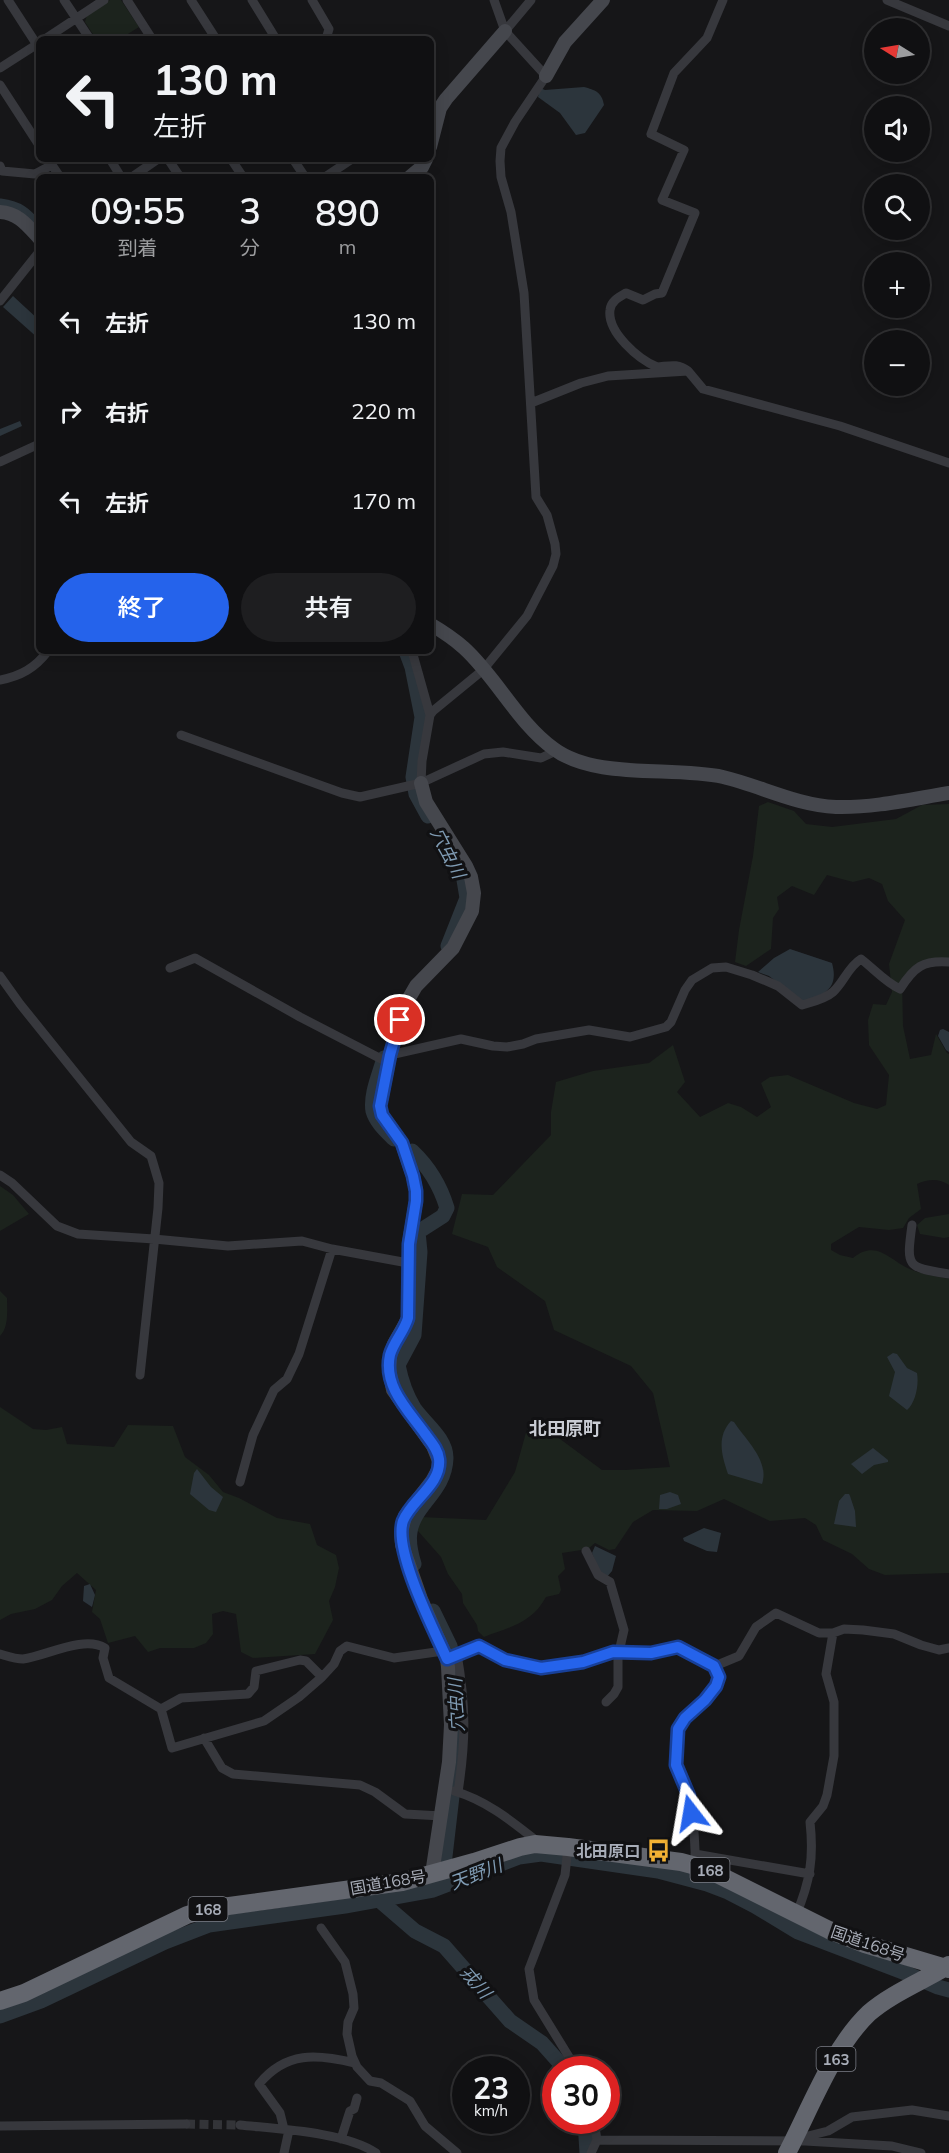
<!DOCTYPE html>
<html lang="ja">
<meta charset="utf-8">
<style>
:root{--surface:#101012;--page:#1e1e20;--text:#f1f3f6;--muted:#9c9d9f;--line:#303032;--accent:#2563eb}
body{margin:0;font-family:Mulish,"Noto Sans JP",sans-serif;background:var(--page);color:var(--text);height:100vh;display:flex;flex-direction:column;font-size:22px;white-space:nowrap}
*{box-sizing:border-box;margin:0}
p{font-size:20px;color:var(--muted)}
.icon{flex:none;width:33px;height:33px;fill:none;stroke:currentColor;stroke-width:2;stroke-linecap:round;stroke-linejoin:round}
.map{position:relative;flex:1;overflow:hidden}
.panel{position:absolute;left:36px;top:174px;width:398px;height:480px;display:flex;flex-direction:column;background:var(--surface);border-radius:9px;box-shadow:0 3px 15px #0003,0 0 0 2px var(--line)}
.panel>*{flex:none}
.banner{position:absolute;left:36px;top:36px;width:398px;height:126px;border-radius:9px;box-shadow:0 3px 15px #0003,0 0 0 2px var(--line);background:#101012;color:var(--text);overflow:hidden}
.needle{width:39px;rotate:281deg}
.buttons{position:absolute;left:864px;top:18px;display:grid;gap:12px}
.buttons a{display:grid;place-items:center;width:66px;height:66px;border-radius:50%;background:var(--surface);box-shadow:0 3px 15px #0003,0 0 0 2px var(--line);font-size:30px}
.speed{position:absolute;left:452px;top:2056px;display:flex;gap:12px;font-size:30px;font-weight:700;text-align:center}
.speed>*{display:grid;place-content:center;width:78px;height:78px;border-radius:50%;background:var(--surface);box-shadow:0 3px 15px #0003,0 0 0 2px var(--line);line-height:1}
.speed small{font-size:15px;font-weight:400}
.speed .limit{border:9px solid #d22;background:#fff;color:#111}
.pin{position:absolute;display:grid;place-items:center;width:51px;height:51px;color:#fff;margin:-26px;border:3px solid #fff;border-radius:50%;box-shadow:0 2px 6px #0007}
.me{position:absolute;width:66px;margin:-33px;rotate:346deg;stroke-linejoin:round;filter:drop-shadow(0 0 4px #0008)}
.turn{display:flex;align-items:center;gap:21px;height:126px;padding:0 18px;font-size:27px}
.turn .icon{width:78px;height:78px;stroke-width:2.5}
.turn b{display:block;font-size:42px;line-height:51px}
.eta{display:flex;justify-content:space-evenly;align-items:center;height:102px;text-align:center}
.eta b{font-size:36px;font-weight:600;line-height:42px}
.action{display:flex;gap:12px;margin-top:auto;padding:12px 18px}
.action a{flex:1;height:69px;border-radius:36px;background:var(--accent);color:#fff;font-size:24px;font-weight:600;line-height:69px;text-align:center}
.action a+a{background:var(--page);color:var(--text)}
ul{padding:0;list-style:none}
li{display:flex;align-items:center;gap:18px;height:90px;padding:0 18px}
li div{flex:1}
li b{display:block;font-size:22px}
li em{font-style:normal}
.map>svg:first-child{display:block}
.green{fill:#1c231d}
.water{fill:#2c353c}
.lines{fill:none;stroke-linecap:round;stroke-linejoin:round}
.river{stroke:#2c353c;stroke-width:15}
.street-tunnel{stroke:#333438;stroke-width:9;stroke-dasharray:9 4.5;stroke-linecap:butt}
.street{stroke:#37383d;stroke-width:9}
.secondary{stroke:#45474d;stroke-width:14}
.highway{stroke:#63666e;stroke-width:18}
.route-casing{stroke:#184099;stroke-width:15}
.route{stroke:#2563eb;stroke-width:10}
.labels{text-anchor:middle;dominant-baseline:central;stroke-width:6;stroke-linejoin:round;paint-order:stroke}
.shield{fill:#111113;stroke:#7b7e86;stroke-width:1.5}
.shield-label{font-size:15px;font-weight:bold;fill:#a8adb8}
.poi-label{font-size:16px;font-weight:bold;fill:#a8adb8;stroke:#111113;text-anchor:end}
.street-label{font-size:16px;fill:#a8adb8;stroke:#111113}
.water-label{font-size:18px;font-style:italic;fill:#7f9bb3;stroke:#111113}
.neighbourhood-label{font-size:18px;font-weight:bold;fill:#c9ccd4;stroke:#111113}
</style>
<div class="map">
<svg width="949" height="2153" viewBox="0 0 949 2153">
<rect width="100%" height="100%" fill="#161618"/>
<path class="green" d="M110,0H121L139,27L120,39H96L85,22L87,15Z
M768,802L794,811L806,824L832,827L896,819L922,805L949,804V959C928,955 916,965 902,980L903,1026L910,1059L931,1055L936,1034L947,1053L949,1054V1185C939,1178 928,1179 917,1184L921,1209L909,1218L903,1228L889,1230L859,1227L831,1244V1250L840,1255L853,1258C877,1238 891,1262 912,1270C924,1275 937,1276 949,1279V1573L885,1575L869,1569L852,1554L823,1540L816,1525L805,1518L770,1521L724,1499L697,1511L653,1510L633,1522L615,1549L609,1550L595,1543L588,1549L562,1553L565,1569L558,1576L561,1590L559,1594L546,1597C532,1623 510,1627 484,1637L478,1631L477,1625L463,1603L462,1594L448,1574L441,1557L418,1531L417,1524L421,1517L486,1520L515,1472L527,1429L556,1436L602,1470H625L670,1467L653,1393L631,1366L554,1330L545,1301L497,1267L488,1247L452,1234L462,1194L493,1195L551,1135V1112L556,1082L593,1071L649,1063L673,1045L685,1082L677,1092L700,1117L728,1103L741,1107L757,1117L771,1107L761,1083L770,1077L788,1075L854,1103L877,1109L886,1105L889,1075L869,1045L868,1020L873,1004L886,1005L892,992L889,964L905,920L888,901L882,884L869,878L853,882L827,875L814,895L792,886L777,897L779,909L773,918L771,949L746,966L735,962L739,930L753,856L759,806Z
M0,1186L13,1195L29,1214L0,1231Z
M949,1214V1237L944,1238L920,1234L917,1225L925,1218Z
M0,1291L7,1298C7,1311 9,1327 0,1336Z
M0,1407L33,1429L46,1430L62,1427L67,1444L114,1447L128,1425L173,1426L185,1457L209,1475L223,1492L239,1498L277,1518L310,1524L317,1545L336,1555L339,1568L335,1587L329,1601L333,1620L315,1654L253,1658L241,1652L236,1614L223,1611L212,1614L213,1634L206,1643L194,1648H160L148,1652L135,1636L108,1643L100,1619L92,1612L96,1590L77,1573L62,1586L52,1600L35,1609L11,1614L0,1620Z"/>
<path class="water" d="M584,87C595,90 602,92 604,105L585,133L576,135L560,113L538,97L540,88L545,90Z
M13,296L39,320V339L3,307Z
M20,421L22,426L0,436V429Z
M790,949L832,963C839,988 825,995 803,1002L769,976L758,972L774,958Z
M943,1029L949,1032V1052L946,1050L938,1036L940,1030Z
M893,1353L897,1354L907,1368L917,1373C919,1384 916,1402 907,1410L889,1396L895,1372L887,1357Z
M731,1421L734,1422C745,1439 770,1461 762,1484L728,1474C722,1456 716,1437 731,1421Z
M873,1448L888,1460V1462L874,1465L862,1474L851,1464Z
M197,1469L211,1487L223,1497L216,1512L209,1510L190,1494L194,1473Z
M670,1492L678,1495L681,1504L667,1509H659L660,1495Z
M845,1494H849L850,1496L855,1511L856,1527L834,1524L839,1501Z
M704,1528L721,1533L717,1552L707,1551L684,1541L683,1538Z
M595,1546L616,1556L612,1571L606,1578L599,1571L592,1553Z
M90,1584L95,1595L92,1607L83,1601L84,1586Z"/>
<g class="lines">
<path class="river" d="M0,206C20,209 24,214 37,228
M406,651L412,667L422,717L413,777L416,794L428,816
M445,844L463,874L467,898L448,946
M384,1058C380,1073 370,1095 373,1111C376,1122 386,1131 394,1139
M412,1151C429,1167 440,1185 447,1208L443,1216L418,1232L420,1252L414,1335L398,1365C401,1380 406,1395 414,1408C425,1424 446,1438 446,1458C445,1492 414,1504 410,1532C408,1543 411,1554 414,1564
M433,1611L450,1646L454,1663L458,1745L442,1882
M379,1900L415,1931L444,1946L510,2021L542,2043L566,2070
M0,2016L41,2001L165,1942L209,1925L345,1906L433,1890L519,1857L541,1854L658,1871L707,1884L728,1892L755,1906L798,1932L908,1974L938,1987L949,1990
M585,2121L587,2153"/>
<path class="street-tunnel" d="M186,2124L240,2125"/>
<path class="street" d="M8,0L39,48
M64,0L90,39
M127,0L152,39
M191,0L216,39
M252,0L276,39
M312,0L329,29L326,39
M887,0L949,26
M505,31L531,0
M45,39L104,0
M0,68L39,43
M0,85L39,145
M48,159L60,177
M110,159L121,177
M168,159L180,177
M231,159L243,177
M293,159L305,177
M0,166L2,171L35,174L52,165
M132,177L158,159
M325,177L352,159
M0,301L39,252
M688,371C677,363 670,366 657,367C638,359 607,332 610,310C611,301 619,297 626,293L643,300L655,294L662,293L695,213L662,200L684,150L651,134L674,73L707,38L723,0
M531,403L581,383L608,376L688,371L703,389L840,426L949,463
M0,462L39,444
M412,651L430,715
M0,680C21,676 35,668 48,651
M181,735L342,793L360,797L421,783L484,754L503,752L541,758L556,751
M421,783L422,761L430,715L433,711L483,670L527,616L553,566L556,554L555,544L547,515L536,497L524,293L511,212L501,177L500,161L501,148L515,122L546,76L505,31L494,0
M170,968L195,958L300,1017L389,1063
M0,976L20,1004L131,1142L151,1156L159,1183L158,1208L140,1375
M390,1055L461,1039L493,1046L507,1047L523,1044L536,1039L589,1030L630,1037L666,1027L671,1022L685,990L692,980L712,968L726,967L752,975L778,986L802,1005C812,1002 825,999 833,992C844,982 848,967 861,959C874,969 885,982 900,989C914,967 923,960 949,962
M0,1175L12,1183L57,1226L78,1234L154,1239L228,1246L302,1241L332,1249L408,1263
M912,1225C906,1268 907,1267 949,1274
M240,1482L253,1435L274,1390L287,1379L299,1354L332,1249
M586,1551L598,1575L610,1582L624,1630L618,1656V1687L614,1694L606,1702
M0,1654C7,1656 15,1659 23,1659C46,1656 84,1635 105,1648L103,1658L109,1678L161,1709L172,1748L264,1721L299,1697L322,1677L334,1664L340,1651L347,1646L394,1658L443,1651
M457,1654C466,1706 466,1740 458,1792
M447,1659L482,1647L505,1660L541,1668L583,1662L613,1652L651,1653L678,1648L715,1666C727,1700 685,1704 678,1729C675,1738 674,1757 676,1766C679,1776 686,1786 689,1796C695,1818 694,1843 696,1865
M715,1666L739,1656L756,1627L776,1613L819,1633H833L844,1629L863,1630L894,1634L921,1645L939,1650L949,1648
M161,1709L181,1698L248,1694L254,1687L256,1671L300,1660L306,1661L322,1677
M204,1738L222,1768L233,1774L360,1785L375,1792L405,1814L442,1816
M454,1791C485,1800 509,1819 533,1838L535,1844
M568,1847L565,1875L529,1969L534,2000L577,2070
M695,1854L810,1874
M796,1915C810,1882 814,1858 810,1822L823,1806L827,1795L834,1756V1702L826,1674L833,1633
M321,1928L345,1962L353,1994L354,2008L348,2022L347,2034L352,2056L357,2067L370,2081L381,2083L410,2101L425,2126L457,2153
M240,2125C277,2129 346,2132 376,2153
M0,2126L186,2124
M284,2129L280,2113L259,2084C286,2051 317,2054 355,2063
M341,2139L350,2111L354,2109L357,2098
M597,2140L805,2141L892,2146L921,2153
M805,2141L808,2136L828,2131L852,2117L912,2110L949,2116
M284,2153L289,2130
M591,2153L597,2140L594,2121"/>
<path class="secondary" d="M546,76L565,42L603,0
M430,147L440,108L446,99L505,31
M410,177L422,167L426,159
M0,212C18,213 27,225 39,238
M430,624C442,631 454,639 464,648C497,678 517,722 554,749C596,780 672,766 723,777C761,786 796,805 836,807C874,808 912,799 949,793
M421,783L426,802L466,866L471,877L474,893L472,911L453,948L416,986L405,1005L390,1055L380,1106L382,1115L402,1143L413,1176L416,1191V1201L409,1243L408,1319L394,1344L390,1356L389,1369L393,1390L433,1446L439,1461L438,1470L432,1481L405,1516L401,1533L402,1545L421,1599L447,1659L448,1667L451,1725L449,1762L432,1874"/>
<path class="highway" d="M0,2001L24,1993L187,1915L207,1909L402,1882L474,1862L520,1847L535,1844L568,1847L681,1862L707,1869L829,1930L865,1944L949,1969
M787,2153C810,2109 833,2047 869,2013C892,1993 923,1981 949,1965"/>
</g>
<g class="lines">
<defs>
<path id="route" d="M400,1020L390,1055L380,1106L382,1115L402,1143L413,1176L416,1191V1201L409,1244L408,1318C404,1332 394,1341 390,1355C383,1387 409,1411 426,1435C432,1443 438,1450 439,1459C442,1484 411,1500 403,1521C393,1550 434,1630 447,1659L479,1646L505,1660L541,1668L583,1662L613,1652L651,1653L678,1647L714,1666L719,1677L716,1686L705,1700L685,1718L678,1729L676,1765L689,1796L691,1813"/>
</defs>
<use href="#route" class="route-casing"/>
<use href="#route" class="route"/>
</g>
<defs>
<symbol id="bus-bare" viewBox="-9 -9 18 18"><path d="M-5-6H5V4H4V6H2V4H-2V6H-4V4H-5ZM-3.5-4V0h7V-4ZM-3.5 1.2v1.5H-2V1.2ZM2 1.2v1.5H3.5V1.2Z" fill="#f2b134" stroke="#111113" stroke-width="2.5" paint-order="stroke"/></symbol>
</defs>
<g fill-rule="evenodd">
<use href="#bus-bare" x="642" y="1834" width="33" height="33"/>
</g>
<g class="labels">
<g class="shield">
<rect x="690.5" y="1858" width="39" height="24" rx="4.5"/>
<rect x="188.5" y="1897" width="39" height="24" rx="4.5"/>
<rect x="816.5" y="2047" width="39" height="24" rx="4.5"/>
</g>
<g class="shield-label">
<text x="710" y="1870">168</text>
<text x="208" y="1909">168</text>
<text x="836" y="2059">163</text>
</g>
<g class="poi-label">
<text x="640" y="1851">北田原口</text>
</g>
<g class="street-label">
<text transform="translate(388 1882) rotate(-10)">国道168号</text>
<text transform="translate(868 1943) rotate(19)">国道168号</text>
</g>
<g class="water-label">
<text transform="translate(448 853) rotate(63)">穴虫川</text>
<text transform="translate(456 1705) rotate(-93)">穴虫川</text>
<text transform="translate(476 1874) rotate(-21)">天野川</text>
<text transform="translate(476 1982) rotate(49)">戎川</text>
</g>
<g class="neighbourhood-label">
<text x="565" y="1428">北田原町</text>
</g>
</g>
</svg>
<div class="buttons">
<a><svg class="needle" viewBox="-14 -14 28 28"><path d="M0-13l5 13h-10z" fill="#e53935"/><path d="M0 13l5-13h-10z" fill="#9c9d9f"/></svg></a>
<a><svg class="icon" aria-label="sound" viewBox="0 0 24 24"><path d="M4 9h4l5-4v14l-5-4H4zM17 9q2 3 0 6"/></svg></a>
<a><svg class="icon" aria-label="search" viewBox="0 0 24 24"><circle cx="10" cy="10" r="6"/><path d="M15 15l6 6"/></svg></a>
<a>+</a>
<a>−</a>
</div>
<div class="speed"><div>23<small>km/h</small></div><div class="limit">30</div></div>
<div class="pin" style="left:400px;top:1020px;background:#d93025"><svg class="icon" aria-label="arrive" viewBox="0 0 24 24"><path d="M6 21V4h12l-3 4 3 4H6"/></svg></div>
<svg class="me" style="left:691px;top:1813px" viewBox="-20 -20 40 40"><path d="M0-17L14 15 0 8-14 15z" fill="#2563eb" stroke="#fff" stroke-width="4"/></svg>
<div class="banner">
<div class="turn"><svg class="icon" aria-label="left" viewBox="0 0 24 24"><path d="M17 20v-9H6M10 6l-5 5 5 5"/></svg><div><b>130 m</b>左折</div></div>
</div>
<section class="panel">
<div class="eta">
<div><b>09:55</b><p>到着</p></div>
<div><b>3</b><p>分</p></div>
<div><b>890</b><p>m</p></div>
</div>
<ul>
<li><svg class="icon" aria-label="left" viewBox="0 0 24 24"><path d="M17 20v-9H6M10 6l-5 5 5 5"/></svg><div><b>左折</b></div><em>130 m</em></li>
<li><svg class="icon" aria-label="right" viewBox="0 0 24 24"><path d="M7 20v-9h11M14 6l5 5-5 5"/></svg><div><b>右折</b></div><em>220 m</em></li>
<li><svg class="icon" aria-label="left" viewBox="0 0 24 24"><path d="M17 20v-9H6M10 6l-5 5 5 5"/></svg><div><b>左折</b></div><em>170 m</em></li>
</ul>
<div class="action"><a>終了</a><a>共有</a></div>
</section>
</div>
